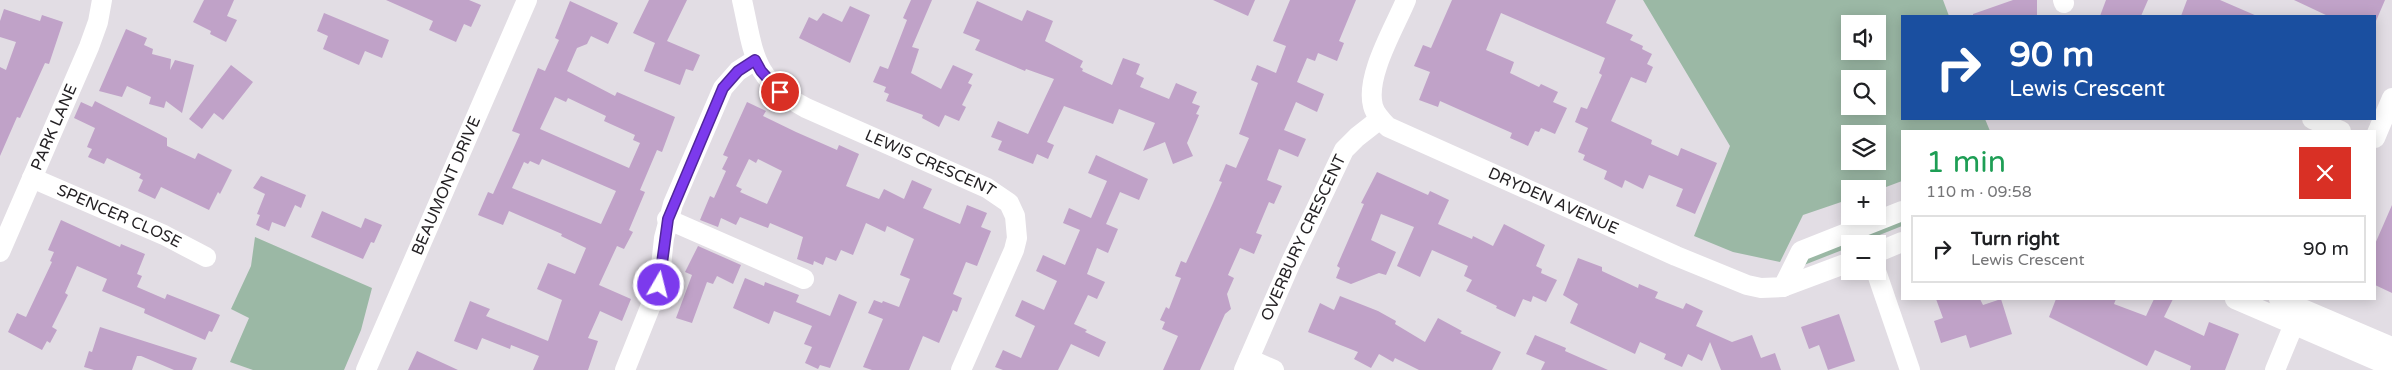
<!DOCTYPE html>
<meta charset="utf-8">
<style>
:root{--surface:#fff;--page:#f6f6f6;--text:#202124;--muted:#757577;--line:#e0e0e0}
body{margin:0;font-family:"Varela Round",sans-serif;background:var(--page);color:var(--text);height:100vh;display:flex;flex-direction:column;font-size:19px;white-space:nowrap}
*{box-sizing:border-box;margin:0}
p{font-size:16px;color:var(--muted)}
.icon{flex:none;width:28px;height:28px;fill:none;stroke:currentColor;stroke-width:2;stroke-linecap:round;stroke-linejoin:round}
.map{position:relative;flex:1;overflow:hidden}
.side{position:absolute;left:1901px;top:130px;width:475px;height:170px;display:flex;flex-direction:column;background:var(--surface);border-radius:0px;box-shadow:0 2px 12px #0003}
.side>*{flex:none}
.hud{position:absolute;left:1901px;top:15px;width:475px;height:105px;border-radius:0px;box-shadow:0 2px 12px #0003;background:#1a4fa0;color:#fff;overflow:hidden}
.fabs{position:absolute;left:1841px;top:15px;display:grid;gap:10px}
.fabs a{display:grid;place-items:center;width:45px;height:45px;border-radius:0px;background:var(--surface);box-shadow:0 2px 12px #0003;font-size:25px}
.pin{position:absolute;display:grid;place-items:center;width:42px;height:42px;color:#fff;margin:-21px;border:2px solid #fff;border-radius:50%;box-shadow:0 1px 5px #0007}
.me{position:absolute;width:55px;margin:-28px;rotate:8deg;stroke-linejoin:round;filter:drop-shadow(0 0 4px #0008)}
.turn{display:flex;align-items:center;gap:18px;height:105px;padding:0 25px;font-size:22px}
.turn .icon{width:65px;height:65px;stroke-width:2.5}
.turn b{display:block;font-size:35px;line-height:42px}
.round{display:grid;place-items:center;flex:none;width:52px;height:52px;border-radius:0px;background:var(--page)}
.headline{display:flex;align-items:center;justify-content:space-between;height:85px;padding:0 25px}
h1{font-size:30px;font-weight:600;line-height:38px;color:#1e9e55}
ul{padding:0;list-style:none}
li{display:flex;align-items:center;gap:15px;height:68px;margin:0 10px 8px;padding:0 15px;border:2px solid var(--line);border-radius:0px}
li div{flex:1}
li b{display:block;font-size:19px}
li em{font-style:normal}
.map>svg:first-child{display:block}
.green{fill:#9bb8a5;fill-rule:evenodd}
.building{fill:#c0a2c8;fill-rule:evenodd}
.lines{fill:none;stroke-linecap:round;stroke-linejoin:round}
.minor{stroke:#fff;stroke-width:20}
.route-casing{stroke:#51269a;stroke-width:12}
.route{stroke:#7c3aed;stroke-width:9}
.labels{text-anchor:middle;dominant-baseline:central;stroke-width:4;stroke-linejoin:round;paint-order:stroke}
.street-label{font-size:16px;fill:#252225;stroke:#fff}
</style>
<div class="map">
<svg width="2392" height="370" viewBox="0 0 2392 370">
<rect width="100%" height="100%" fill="#e2dde4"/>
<path class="green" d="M1643,0H1943L1949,16H1902V119H1985L1990,131H1902V181L1878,190L1850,189V199L1803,215L1780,262L1733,252L1694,236L1730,146ZM1850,24H1878V51H1850ZM1850,79H1878V106H1850ZM1850,134H1878V161H1850Z
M1902,217V226L1857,244H1850V247L1804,265L1801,256Z
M255,237L372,288L361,330L344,370H253L230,362L249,318L231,309L251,266Z"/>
<path class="building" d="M204,0H234L227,16L237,20L226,42L210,34L211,31L193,22Z
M386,0H469L481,5L471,27L464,24L456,42L429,30L433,21Z
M649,0H687L667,41L700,55L693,71L686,69L680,85L644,71L655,43L633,33Z
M911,0H932L912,47L919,49L911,73L941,89L953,65L973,74L968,83L972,85L962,105L966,107L959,121L945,115L939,127L922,118L923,115L886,101L889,94L884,92L886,87L873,82L880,66L888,69L907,20L903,18Z
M1213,0H1255L1248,16Z
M1290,0H1356L1339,41L1344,43L1337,61L1318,53L1315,61L1307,58L1297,82L1324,94L1317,112L1296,102L1284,130L1306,139L1298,157L1279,149L1267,180L1282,186L1274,204L1269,202L1256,233L1262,235L1254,254L1240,248L1228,275L1234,278L1227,294L1231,309L1225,314L1200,370H1163L1178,336L1162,329L1165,322L1160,320L1166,307L1169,309L1181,278L1175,276L1181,261L1186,263L1213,203L1222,182L1219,181L1226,164L1236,168L1249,138L1239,134L1258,83L1251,80L1257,65L1276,73L1286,46L1273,41Z
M1452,0H1616L1606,23L1633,35L1630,40L1643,46L1642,49L1652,54L1647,64L1653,67L1646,83L1631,77L1611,121L1652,140L1651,144L1678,156L1681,148L1717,163L1695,214L1676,206L1683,189L1649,175L1643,189L1625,180L1622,188L1604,179L1607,171L1583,160L1585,155L1578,152L1588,128L1575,122L1581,107L1587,109L1602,75L1599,73L1605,58L1501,13L1486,50L1514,62L1510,73L1539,87L1541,84L1558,92L1553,102L1567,108L1555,134L1541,128L1539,132L1535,131L1528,146L1510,138L1512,133L1440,101L1438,107L1419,100L1430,72L1414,66L1423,45L1431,48Z
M2013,0H2037V16H1973V14Z
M2106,0H2148L2141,16H2100Z
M2187,0H2220L2257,16H2181Z
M2294,0H2385L2376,21L2375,16H2328Z
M570,1L618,23L608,44L591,36L587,44L577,48L567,71L615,96L617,92L675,117L662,152L657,150L640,190L645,192L629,230L633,232L624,249L617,246L599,285L631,299L622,321L600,311L588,338L598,341L588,370H533L539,356L511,345L510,349L482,338L477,350L454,341L470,301L490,309L486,316L548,341L562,300L537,289L548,263L575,274L586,248L561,236L562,234L509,211L503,225L478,215L488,192L493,194L520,134L512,131L538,68L545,71L559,40L555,38ZM555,97L566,102L568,98L606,116L604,121L635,135L633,140L640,143L629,168L540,129ZM542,159L616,191L601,224L512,188L524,162L528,164L530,161L539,165Z
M977,1L1022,21L1027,10L1053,21L1045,41L1083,61L1080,67L1083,69L1082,71L1112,85L1123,58L1140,64L1136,74L1144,78L1140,87L1169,99L1176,83L1197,92L1192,103L1200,106L1196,114L1199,115L1187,143L1193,156L1173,164L1165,142L1143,151L1155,123L1119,109L1113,124L1064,106L1047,142L1054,145L1048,159L1037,154L1033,164L998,150L1002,141L991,137L998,121L1028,134L1054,79L1026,69L1025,71L975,50L980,40L963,33Z
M850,6L870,15L850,63L799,38L809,17L817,21L823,13L842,22Z
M4,9L40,21L42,15L63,22L49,64L45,63L20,118L17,117L0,156V67L6,70L16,42L0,37V21Z
M324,13L389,40L382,58L365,51L359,65L323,49L328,36L317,31Z
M126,29L147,38L144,45L153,49L152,54L171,59L170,70L175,60L194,65L182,113L166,101L164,108L149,104L151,97L127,86L122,97L99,91Z
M231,65L253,82L223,120L214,113L202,129L189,119Z
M95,101L167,138V146L195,159L198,153L232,170L220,194L218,192L209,210L161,187L155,199L138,191L143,180L139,178L141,174L107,158L104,164L88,157L92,149L87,147L95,128L74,118L81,102L92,107Z
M747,102L766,111L763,116L796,132L837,150L839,145L859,154L846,186L879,199L884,189L904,199L912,180L932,189L923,208L960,224L967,205L987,213L981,227L991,231L977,266L966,262L953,294L962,298L957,312L953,310L939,343L923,336L909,370H872L863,367L883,319L868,313L874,300L882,303L883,301L899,307L910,279L900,275L914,239L887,226L885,232L866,223L853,255L841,250L836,261L826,257L823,265L814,261L813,265L797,259L803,237L770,223L768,228L740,217L736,225L721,218L718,227L700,220L710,196L714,198L726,171L722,169L728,157L723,155ZM749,159L756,163L758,159L782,171L767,204L740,192L742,189L736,186Z
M1096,155L1148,179L1139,200L1120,192L1106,224L1118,229L1108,253L1097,248L1087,274L1105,282L1097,299L1088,295L1074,324L1087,330L1085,332L1106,342L1099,357L1071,344L1058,370H1003L995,367L1003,350L1021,358L1035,326L1015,316L1022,300L1044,310L1057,281L1036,271L1043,255L1065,265L1080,230L1063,223L1069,208L1091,218L1107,181L1088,173Z
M1377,172L1428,195L1430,191L1449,200L1438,224L1472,239L1473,236L1493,246L1504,224L1545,245L1536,266L1542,269L1541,273L1557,280L1546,302L1533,296L1531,302L1523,299L1515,317L1496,308L1497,306L1466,291L1472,280L1464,276L1468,266L1432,250L1420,277L1397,266L1414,227L1381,214L1371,240L1396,252L1386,275L1379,273L1351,284L1336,278L1340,268L1337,266L1364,204L1361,203Z
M261,176L306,195L301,208L295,205L285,227L272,222L269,231L256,225L260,215L257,214L265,194L253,188Z
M2392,205V293L2375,285V244Z
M322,211L361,228L365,218L382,225L374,243L371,242L363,259L311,237Z
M61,220L120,247L121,244L145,254L137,274L142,276L137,287L165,299L167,294L220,315L212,332L209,331L205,340L144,313L145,309L102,291L107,279L77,266L65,293L68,295L52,327L57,330L50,343L47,341L42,350L8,332L17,313L26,317L52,262L50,261L54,252L48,250Z
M698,246L741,265L733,284L717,276L713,284L707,282L692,323L676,318L692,275L685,272Z
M1578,258L1602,267V271L1638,288L1639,284L1658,292L1655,298L1683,309L1686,303L1703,311L1696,326L1732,342L1752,335L1761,358L1775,353L1781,370H1721L1710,342L1702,361L1688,354L1682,367L1664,359L1666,354L1640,342L1635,354L1570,323L1578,304L1563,295Z
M745,278L764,286L765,282L799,295L796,302L830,316L839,294L857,302L830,368L820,365L818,369L805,363L812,347L804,344L812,326L774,311L769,324L733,308Z
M1340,296L1378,311L1396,321L1395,324L1425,342L1438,318L1462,331L1460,333L1501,352L1492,370H1419L1395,358L1393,362L1379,354L1371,368L1354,359L1358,352L1308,332L1320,303L1334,310Z
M1936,299H1980L1983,305L2001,299L2012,334L1970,348L1966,335L1941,343L1934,321L1943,318Z
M2056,299H2116L2114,304L2146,316L2154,299H2173L2164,317L2204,336L2209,322L2239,334L2225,370H2190L2191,366L2155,350L2147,366L2049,317Z
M1839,314L1855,361L1828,370L1819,345L1809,349L1801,327Z
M100,327L197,358L192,370H174L141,356H137L132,370H94L84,367L89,351L92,352Z
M1535,335L1566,348L1565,351L1608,370H1541L1545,362L1526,354Z
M417,351L458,370H408Z"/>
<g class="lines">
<g class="minor">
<path id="s1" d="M742,0C754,53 752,80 806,108L987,188L1009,203L1015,216L1017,238L1014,250L961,370"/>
<path id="s2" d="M1406,0C1395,27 1365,76 1373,106C1375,114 1382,121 1388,127L1676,256L1747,285L1761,288L1783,287L1850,262"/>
<path d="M2063,0L2064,3"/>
<path d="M2312,119L2341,131"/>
<path d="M2375,138L2392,98"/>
<path id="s3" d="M32,178L164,235L206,257"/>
<path d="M667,219L804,279"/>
<path id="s4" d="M0,252L89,47L98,22L102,0"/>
<path d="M1878,252L1902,242"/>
<path d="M1876,271L1910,370"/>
<path d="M1783,287L1801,251L1902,211"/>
<path d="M2235,299L2392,367"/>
<path d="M2279,299L2392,347"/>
<path d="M1249,359L1274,370"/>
<path id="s5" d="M366,370L527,0"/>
<path d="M625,370L659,285L664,238L673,204L723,88L738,71L755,60"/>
<path id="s6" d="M1244,370L1291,262L1344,150L1357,137L1380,119"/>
<path d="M2275,370L2299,312"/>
</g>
</g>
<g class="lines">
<defs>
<path id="route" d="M659,285L668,219L723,88L738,71L755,60L761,71L780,92"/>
</defs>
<use href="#route" class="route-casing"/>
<use href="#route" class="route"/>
</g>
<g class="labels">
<g class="street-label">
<text stroke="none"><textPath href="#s4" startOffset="136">PARK LANE</textPath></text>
<text stroke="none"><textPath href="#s1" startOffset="268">LEWIS CRESCENT</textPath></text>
<text stroke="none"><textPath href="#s5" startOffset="201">BEAUMONT DRIVE</textPath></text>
<text stroke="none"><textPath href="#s2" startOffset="320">DRYDEN AVENUE</textPath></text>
<text stroke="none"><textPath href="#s3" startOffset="95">SPENCER CLOSE</textPath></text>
<text stroke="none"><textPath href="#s6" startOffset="145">OVERBURY CRESCENT</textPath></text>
</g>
</g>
</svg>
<div class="fabs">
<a><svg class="icon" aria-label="sound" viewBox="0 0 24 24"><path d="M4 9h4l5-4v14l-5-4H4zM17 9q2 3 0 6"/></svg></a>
<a><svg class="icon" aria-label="search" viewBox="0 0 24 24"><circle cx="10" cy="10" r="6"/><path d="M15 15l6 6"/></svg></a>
<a><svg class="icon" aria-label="layers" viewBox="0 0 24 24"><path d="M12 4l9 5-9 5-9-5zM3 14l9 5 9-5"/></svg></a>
<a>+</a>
<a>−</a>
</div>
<div class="pin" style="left:780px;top:92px;background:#d93025"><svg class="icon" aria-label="arrive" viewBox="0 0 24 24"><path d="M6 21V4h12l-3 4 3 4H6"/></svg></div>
<svg class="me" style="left:659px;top:285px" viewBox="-20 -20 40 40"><circle r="17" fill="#7c3aed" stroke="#fff" stroke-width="3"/><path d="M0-11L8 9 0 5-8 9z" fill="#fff"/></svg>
<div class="hud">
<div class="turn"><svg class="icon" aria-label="right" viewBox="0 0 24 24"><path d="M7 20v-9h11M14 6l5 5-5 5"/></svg><div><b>90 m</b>Lewis Crescent</div></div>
</div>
<section class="side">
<div class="headline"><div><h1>1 min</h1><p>110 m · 09:58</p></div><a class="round" style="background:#d93025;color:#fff"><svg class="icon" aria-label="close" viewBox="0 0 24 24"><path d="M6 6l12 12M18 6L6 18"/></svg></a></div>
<ul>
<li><svg class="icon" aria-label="right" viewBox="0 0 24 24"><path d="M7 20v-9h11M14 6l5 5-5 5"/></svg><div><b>Turn right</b><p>Lewis Crescent</p></div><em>90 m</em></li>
</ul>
</section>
</div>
